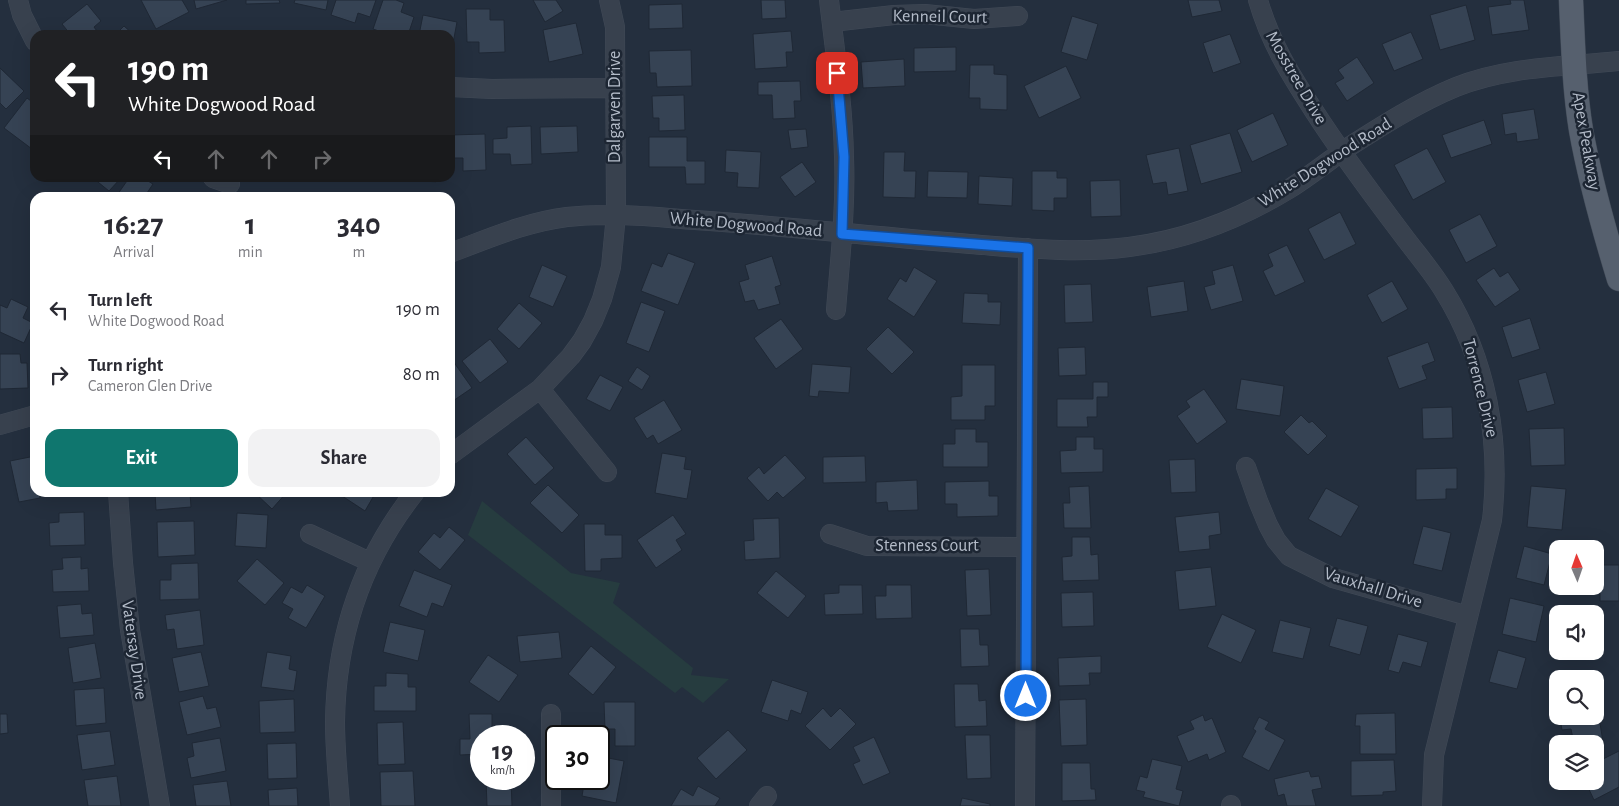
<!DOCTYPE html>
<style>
:root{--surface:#fff;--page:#f2f2f3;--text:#2b2b33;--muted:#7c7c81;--accent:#0f766e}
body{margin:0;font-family:"Alegreya Sans",sans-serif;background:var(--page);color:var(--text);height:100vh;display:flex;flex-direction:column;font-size:19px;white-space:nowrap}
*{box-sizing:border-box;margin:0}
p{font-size:16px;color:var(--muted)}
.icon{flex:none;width:28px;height:28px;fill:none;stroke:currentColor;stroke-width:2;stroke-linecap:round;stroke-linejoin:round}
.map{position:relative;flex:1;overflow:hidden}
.side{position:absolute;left:30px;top:192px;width:425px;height:305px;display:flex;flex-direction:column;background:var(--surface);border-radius:15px;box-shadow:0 5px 20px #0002}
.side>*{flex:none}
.hud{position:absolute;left:30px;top:30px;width:425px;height:152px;border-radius:15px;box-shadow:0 5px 20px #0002;background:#202124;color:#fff;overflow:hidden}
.needle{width:32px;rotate:358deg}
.buttons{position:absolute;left:1549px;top:540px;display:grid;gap:10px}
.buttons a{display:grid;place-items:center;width:55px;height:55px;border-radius:10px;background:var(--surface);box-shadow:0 5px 20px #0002;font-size:25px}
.speed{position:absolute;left:470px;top:725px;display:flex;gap:10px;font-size:25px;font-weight:700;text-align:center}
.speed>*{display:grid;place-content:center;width:65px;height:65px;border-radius:50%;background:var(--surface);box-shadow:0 5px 20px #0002;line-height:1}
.speed small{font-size:12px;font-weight:400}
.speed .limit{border:2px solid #111;border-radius:8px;background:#fff;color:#111}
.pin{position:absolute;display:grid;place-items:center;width:42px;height:42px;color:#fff;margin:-21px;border-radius:10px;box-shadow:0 2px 8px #0006}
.me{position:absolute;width:55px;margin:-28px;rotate:0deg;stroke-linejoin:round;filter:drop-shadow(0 0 4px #0008)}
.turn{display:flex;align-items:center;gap:18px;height:105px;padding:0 15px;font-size:22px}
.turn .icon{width:65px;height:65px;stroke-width:2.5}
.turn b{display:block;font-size:35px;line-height:42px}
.lanes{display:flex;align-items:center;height:48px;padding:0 15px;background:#0003;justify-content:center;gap:25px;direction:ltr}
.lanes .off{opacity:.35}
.eta{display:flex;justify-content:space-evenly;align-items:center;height:85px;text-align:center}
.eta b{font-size:30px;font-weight:600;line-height:35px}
.cta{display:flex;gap:10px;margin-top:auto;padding:10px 15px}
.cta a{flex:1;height:58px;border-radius:15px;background:var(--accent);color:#fff;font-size:20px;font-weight:600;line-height:58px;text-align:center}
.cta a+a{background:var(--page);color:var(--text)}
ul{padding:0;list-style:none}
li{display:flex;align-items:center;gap:15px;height:65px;padding:0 15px}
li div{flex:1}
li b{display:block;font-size:19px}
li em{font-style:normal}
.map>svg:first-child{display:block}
.green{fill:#263c3f}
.building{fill:#364354;stroke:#1f2835}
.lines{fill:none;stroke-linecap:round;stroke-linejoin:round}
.minor-casing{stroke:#414a57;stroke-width:20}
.major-casing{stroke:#414a57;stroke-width:25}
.minor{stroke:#38414e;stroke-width:19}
.major{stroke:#56606e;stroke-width:24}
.route-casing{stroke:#114b97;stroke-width:12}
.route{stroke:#1a73e8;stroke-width:9}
.labels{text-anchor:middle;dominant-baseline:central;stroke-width:5;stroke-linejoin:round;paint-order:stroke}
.street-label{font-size:18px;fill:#b4bcc9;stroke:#1d2633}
</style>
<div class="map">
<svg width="1619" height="806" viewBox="0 0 1619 806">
<rect width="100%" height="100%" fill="#242f3e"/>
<path class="green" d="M482,501L571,573L620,583L613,603L693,668L691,675L729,679L703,703L682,687L675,693L468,535Z"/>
<path class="building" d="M141,0H182L189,12L156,29Z
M194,0H227L196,9Z
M246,0H279L280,3L246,4Z
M295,0H328L326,10L294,3Z
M336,0H376L370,17L358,13L355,23L331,15Z
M383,0H396L404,3L401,12L414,17L408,35H391L373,29Z
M533,0H556L563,11L545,22Z
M761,0H785L786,18L762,19Z
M1188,0H1219L1222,11L1192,17Z
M1510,0H1524L1529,30L1492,35L1488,7L1511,4Z
M87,4L101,21L94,27L99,34L97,35H71L62,24Z
M682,4L683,28L649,29V5Z
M1466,5L1475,40L1440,50L1430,15Z
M466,9H490V20H504L505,52L479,53V42H467Z
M423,15L457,22L451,54L450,35H419Z
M1072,16L1098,24L1087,60L1061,52Z
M576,23L583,54L549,62L543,30Z
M124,26L134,35H115Z
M791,31L793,52H786L787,67L755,69L753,34Z
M1411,32L1423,59L1394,71L1382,44Z
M1230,34L1241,63L1213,73L1203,43Z
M956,47V71L914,72V48Z
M691,50L692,86L657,87L656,73H650L649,51Z
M1357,57L1374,83L1347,101L1335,83L1344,78L1338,70Z
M904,59L905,86L863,88L861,62Z
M970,65H994V74L1007,75V110L980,109V98H969Z
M1066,66L1081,98L1039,118L1024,86Z
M0,68L24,91L6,109L0,103Z
M800,81L801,101H794L795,118L773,119L772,95H758V82Z
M684,95L685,130L659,131V118H653L652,96Z
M27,98L35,104V144L32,149L4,128Z
M1534,109L1539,139L1517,142L1516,133L1505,135L1502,114Z
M1273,113L1288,145L1252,162L1237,130Z
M1484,120L1492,144L1451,158L1442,135Z
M531,126L532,164L511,165L510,154H493V139L507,138V127Z
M577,126L578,152L541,154L540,127Z
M806,129L808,147L791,149L788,130Z
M1230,133L1242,172L1201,184L1190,145Z
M485,134L486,170L463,171V158H452L451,135Z
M649,137H687V161H705V184H686L685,167H649Z
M1179,148L1188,191L1168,195L1166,182L1153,184L1146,155Z
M1427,148L1446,182L1413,200L1394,165Z
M726,150L761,152L759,188L737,187L738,173L725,172Z
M884,152H905L904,171H916L915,198L883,197Z
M802,162L816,182L795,197L780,177Z
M928,171L968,172L967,198L927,197Z
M1032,171H1057V178H1067V198H1054V211L1032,210Z
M979,176L1013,178L1012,206L978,204Z
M93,178H121L109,191Z
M129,178H143L153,184L147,193L153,198H115Z
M416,178H437L436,182L416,180Z
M1120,180L1121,216L1091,217L1090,181Z
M1340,212L1356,244L1324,260L1308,229Z
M1480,214L1497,246L1466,263L1449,230Z
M1287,245L1305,282L1275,296L1263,271L1273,266L1268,254Z
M668,253L695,263L678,305L641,291L652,263L662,267Z
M772,256L781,285L775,287L780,304L758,310L754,300L745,302L739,282L749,279L745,265Z
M542,265L567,276L553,307L529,297Z
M1233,265L1243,301L1211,310L1204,287L1215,284L1212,271Z
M914,267L937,281L914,317L887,299L900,278L906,282Z
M1494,268L1500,277L1508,272L1520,290L1495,307L1476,280Z
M1184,281L1188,311L1151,317L1147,287Z
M1392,281L1408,309L1382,323L1367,295Z
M1091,284L1093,322L1065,323L1064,285Z
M964,293L988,294V302H1001L1000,325L962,323Z
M11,299L28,307L23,318L33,323L24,343L0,332V305L7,308Z
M641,302L665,311L649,352L626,343Z
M519,303L542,323L519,349L497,329Z
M1530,318L1540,349L1512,358L1502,327Z
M781,319L803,349L776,369L754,338Z
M888,327L914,352L892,374L866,349Z
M490,339L508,362L480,383L462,361Z
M1428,342L1435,361L1422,366L1427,379L1399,389L1387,357Z
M1085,347L1086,375L1059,376L1058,348Z
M0,354H20L21,363H27L28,388L0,389Z
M453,361L472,388L450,403V364Z
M812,364L851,367L849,393L819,391L818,397L809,396Z
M962,365H995V406H985V420H951V397L962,396Z
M637,367L650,376L642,390L628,381Z
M1546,372L1555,404L1527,412L1518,380Z
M600,375L623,387L610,411L586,399Z
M1241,379L1284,386L1280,416L1236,409Z
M1093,382H1108V397H1097V417H1087L1088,427H1057V399H1093Z
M1204,389L1227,422L1197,444L1177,416L1190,407L1186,401Z
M664,400L682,430L658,444L653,435L647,439L634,418Z
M1452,407L1453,438L1423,439L1422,408Z
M1301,415L1309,423L1312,421L1327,436L1308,455L1284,432Z
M1564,428L1565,465L1531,466L1529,429Z
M955,429H976V442H988V467H943V444H955Z
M526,437L554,468L535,485L507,454Z
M1076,437H1094V449H1103V472L1061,473L1060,451L1076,450Z
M662,453L686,457L684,469L692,470L687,499L655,493Z
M785,455L806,478L783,498L777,492L768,501L747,478L759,467L764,474Z
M35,456V492H39L40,498L19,502L10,461Z
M865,456L866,482L823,483V457Z
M1195,459L1196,492L1171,493L1169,460Z
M1457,468V489H1446V499L1416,500V469Z
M917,480L918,510L888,511L887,502L876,503V482Z
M989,481V496H998V516L957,517V504H945V482Z
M548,485L579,515L562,533L530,503Z
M1089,486L1091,528H1064L1063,503H1070L1069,487Z
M1531,486L1566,489L1562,530L1527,527Z
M1326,488L1359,506L1341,537L1308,519Z
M155,492H190L191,507L156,510Z
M254,492H287L272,509Z
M336,492H376L365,511Z
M84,512L85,545L50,546L49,523L59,522V513Z
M1219,512L1221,534L1209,536L1210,549L1179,552L1175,517Z
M237,513L268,515L266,548L235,546Z
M673,515L686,534L676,540L682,550L656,568L637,540Z
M779,518L780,558L745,560L744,541L754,540L753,519Z
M194,521L195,555L158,557L157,522Z
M584,524H605V535H622V558L601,559V571H585Z
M1423,526L1451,533L1442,571L1413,564Z
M449,527L465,540L440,570L418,552L434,533L440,538Z
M1072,537H1090L1091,555L1098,554L1099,580L1063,581L1062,557L1072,556Z
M1524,546L1552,554L1544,585L1516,578Z
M81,557V569L88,568L89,591L53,592L52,570L63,569L62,558Z
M257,559L284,583L265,605L237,581Z
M198,563L199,599L160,600V580H171V564Z
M1600,565H1619V601H1600Z
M1211,567L1216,606L1179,610L1175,571Z
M989,569L991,615L967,616L965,570Z
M414,570L452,585L443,607L432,603L427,617L399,606Z
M776,571L806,596L788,618L757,593Z
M307,585L325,596L306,628L288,618L293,609L282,603L291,587L302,593Z
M839,585H862L863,614L825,615L824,594L839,593Z
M886,585H911L912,618L876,619L875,596H886Z
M1093,592L1094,626L1062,627L1061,593Z
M1510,598L1544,606L1536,642L1502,634Z
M81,604L82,614L92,613L94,635L60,638L57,606Z
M200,610L204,645L177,649L174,629L167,630L165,615Z
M1222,614L1256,630L1241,663L1207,647Z
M1337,618L1368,626L1360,655L1329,646Z
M1280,620L1311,628L1303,659L1272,652Z
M390,622L425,630L418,661L383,652Z
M960,629H979L980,645H988L989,666L961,667Z
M559,632L562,658L520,662L517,636Z
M1398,634L1428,642L1421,667L1403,662L1399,673L1388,670Z
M95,643L101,678L73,683L68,648Z
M591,646L616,667L593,695L568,674Z
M1498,650L1526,658L1517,689L1489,682Z
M201,652L209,686L179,692L172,658Z
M267,652L291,656L289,669L297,671L294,691L261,687Z
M488,655L518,675L499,702L469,682Z
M1101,656V673H1089L1090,685L1059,686L1058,658Z
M386,673L408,674V687H416V711H374V686H386Z
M772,680L808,692L801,714L791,710L788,721L761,712Z
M954,684H978L979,701L986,700L987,726L955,727Z
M104,688L106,723L76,726L74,690Z
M203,696L207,709L216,707L221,727L187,735L179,702Z
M294,699L295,732L260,733L259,701Z
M1086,699L1087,745L1061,746L1059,700Z
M604,702H635V746H615V729H605Z
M823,708L831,717L840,708L856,724L830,750L805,726Z
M1598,711L1604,748L1595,749V744H1574L1571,729L1562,730L1560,718L1595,716V712Z
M1395,713L1396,754H1360V726H1355L1356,714Z
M0,714H7L8,733L0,734Z
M469,714H492V728H505V736H481V754L460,755V739H470Z
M1203,715L1205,721L1212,718L1226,752L1209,760L1207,754L1188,762L1177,736L1194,729L1190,721Z
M1259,717L1269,722L1265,729L1285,740L1269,771L1242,757L1256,731L1253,729Z
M403,722L405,764L378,765L377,723Z
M728,730L747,750L716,779L697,758Z
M110,731L115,765L82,770L77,735Z
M965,735H990L991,778L967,779Z
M874,737L890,773L863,785L853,764L860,761L853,747Z
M220,738L226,771L191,778L187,758L194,756L192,743Z
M296,743L297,778L268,779L267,744Z
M1619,751V787L1594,800L1585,781H1595V763Z
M603,757L624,761L616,803L582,796L585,779H599V771H601Z
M1152,759L1182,766L1176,789L1183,791L1179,806L1143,797L1145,792L1136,790L1140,776L1147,778Z
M1394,760L1396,791L1383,792V795L1351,796V761Z
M1062,763H1090L1091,789H1095L1096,800L1062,801Z
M413,771L415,806H381L380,772Z
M1309,771L1311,777L1319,776L1322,788L1312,790L1316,806H1287L1284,794L1278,796L1274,779Z
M117,776L121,806H88L84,780Z
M486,779H511L512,806H487Z
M227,781L231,806H196L193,785Z
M698,786L720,798L715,806H671L681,789L693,796Z
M297,788L298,806H269L268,790Z
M962,798L990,804V806H960Z"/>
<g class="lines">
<defs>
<path id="minor" d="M18,0L22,15L35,41
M829,0C835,52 843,104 844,157C846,208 840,259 836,310
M1258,0C1270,42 1290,74 1314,111C1341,153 1371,193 1402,234C1416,253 1432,271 1444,291C1487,360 1501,441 1492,520L1434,755L1432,806
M832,22L894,15L925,14L974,19L1018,16
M450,87L492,89L614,88
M213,178L230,184
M450,253C488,239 526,222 567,217C609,212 653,217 695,220C787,226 878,237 970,244C1023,248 1076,254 1129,247C1185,240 1241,218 1289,189C1308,177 1326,163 1344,150C1380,127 1417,103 1456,87C1508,66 1565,67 1619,61
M540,389L607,472
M0,425L35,415
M450,455L540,389L571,356L582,341L593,321L602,299L611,267L616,215L615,27L609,0
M1246,467L1258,501L1268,525L1276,540L1289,556L1333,578L1468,616
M118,492L123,563L130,630L160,806
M310,534L370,562
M830,534L867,546L1025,547
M551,714V806
M340,806C338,778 335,750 335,722C336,637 362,559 415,492
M759,806L767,796
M1025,806L1028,248
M1231,806V805"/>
<path id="major" d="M1571,0C1573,43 1574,87 1581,130C1590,181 1604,230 1619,279"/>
</defs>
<use href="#minor" class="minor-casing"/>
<use href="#major" class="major-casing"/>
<use href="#minor" class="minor"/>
<use href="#major" class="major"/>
</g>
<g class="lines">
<defs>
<path id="route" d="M837,73L844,157L842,234L1028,248L1026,696"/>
</defs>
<use href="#route" class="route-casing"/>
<use href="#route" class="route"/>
</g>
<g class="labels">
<g class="street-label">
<text transform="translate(940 17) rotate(1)">Kenneil Court</text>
<text transform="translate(1296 78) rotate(60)">Mosstree Drive</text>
<text transform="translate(615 107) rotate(-90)">Dalgarven Drive</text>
<text transform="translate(1586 141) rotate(80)">Apex Peakway</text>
<text transform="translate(1325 163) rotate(-32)">White Dogwood Road</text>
<text transform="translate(746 225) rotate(5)">White Dogwood Road</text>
<text transform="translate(1480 388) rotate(76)">Torrence Drive</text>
<text x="927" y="546">Stenness Court</text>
<text transform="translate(1373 588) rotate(17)">Vauxhall Drive</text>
<text transform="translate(134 650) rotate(82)">Vatersay Drive</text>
</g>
</g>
</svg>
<div class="buttons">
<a><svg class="needle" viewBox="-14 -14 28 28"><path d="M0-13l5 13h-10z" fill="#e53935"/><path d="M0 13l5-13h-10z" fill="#7c7c81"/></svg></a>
<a><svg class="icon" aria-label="sound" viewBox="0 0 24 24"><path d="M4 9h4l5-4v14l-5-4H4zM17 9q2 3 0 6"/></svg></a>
<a><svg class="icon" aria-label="search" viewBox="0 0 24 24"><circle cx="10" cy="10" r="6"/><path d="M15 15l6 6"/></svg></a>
<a><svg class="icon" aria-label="layers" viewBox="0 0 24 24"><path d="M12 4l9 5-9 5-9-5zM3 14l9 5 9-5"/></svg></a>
</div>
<div class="speed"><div>19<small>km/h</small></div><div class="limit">30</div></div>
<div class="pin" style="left:837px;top:73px;background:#d93025"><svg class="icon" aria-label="arrive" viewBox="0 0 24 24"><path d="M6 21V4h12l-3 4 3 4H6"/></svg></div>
<svg class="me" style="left:1026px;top:696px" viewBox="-20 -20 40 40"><circle r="17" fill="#1a73e8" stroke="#fff" stroke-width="3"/><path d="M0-11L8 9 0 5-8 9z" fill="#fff"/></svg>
<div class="hud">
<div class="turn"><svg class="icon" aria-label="left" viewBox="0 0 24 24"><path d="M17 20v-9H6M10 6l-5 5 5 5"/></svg><div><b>190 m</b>White Dogwood Road</div></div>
<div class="lanes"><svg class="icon" aria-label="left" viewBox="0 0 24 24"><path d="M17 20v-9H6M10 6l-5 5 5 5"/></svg><svg class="icon off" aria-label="ahead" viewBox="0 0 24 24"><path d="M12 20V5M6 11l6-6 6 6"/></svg><svg class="icon off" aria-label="ahead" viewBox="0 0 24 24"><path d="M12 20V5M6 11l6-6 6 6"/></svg><svg class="icon off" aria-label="right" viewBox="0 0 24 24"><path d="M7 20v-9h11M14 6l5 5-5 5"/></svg></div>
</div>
<section class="side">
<div class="eta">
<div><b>16:27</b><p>Arrival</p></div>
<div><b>1</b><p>min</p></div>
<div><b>340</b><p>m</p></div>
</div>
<ul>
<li><svg class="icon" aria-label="left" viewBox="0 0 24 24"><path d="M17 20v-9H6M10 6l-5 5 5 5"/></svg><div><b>Turn left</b><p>White Dogwood Road</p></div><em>190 m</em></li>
<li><svg class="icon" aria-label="right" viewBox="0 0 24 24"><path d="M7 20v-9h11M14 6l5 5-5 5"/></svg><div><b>Turn right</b><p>Cameron Glen Drive</p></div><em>80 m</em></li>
</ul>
<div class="cta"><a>Exit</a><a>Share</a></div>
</section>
</div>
